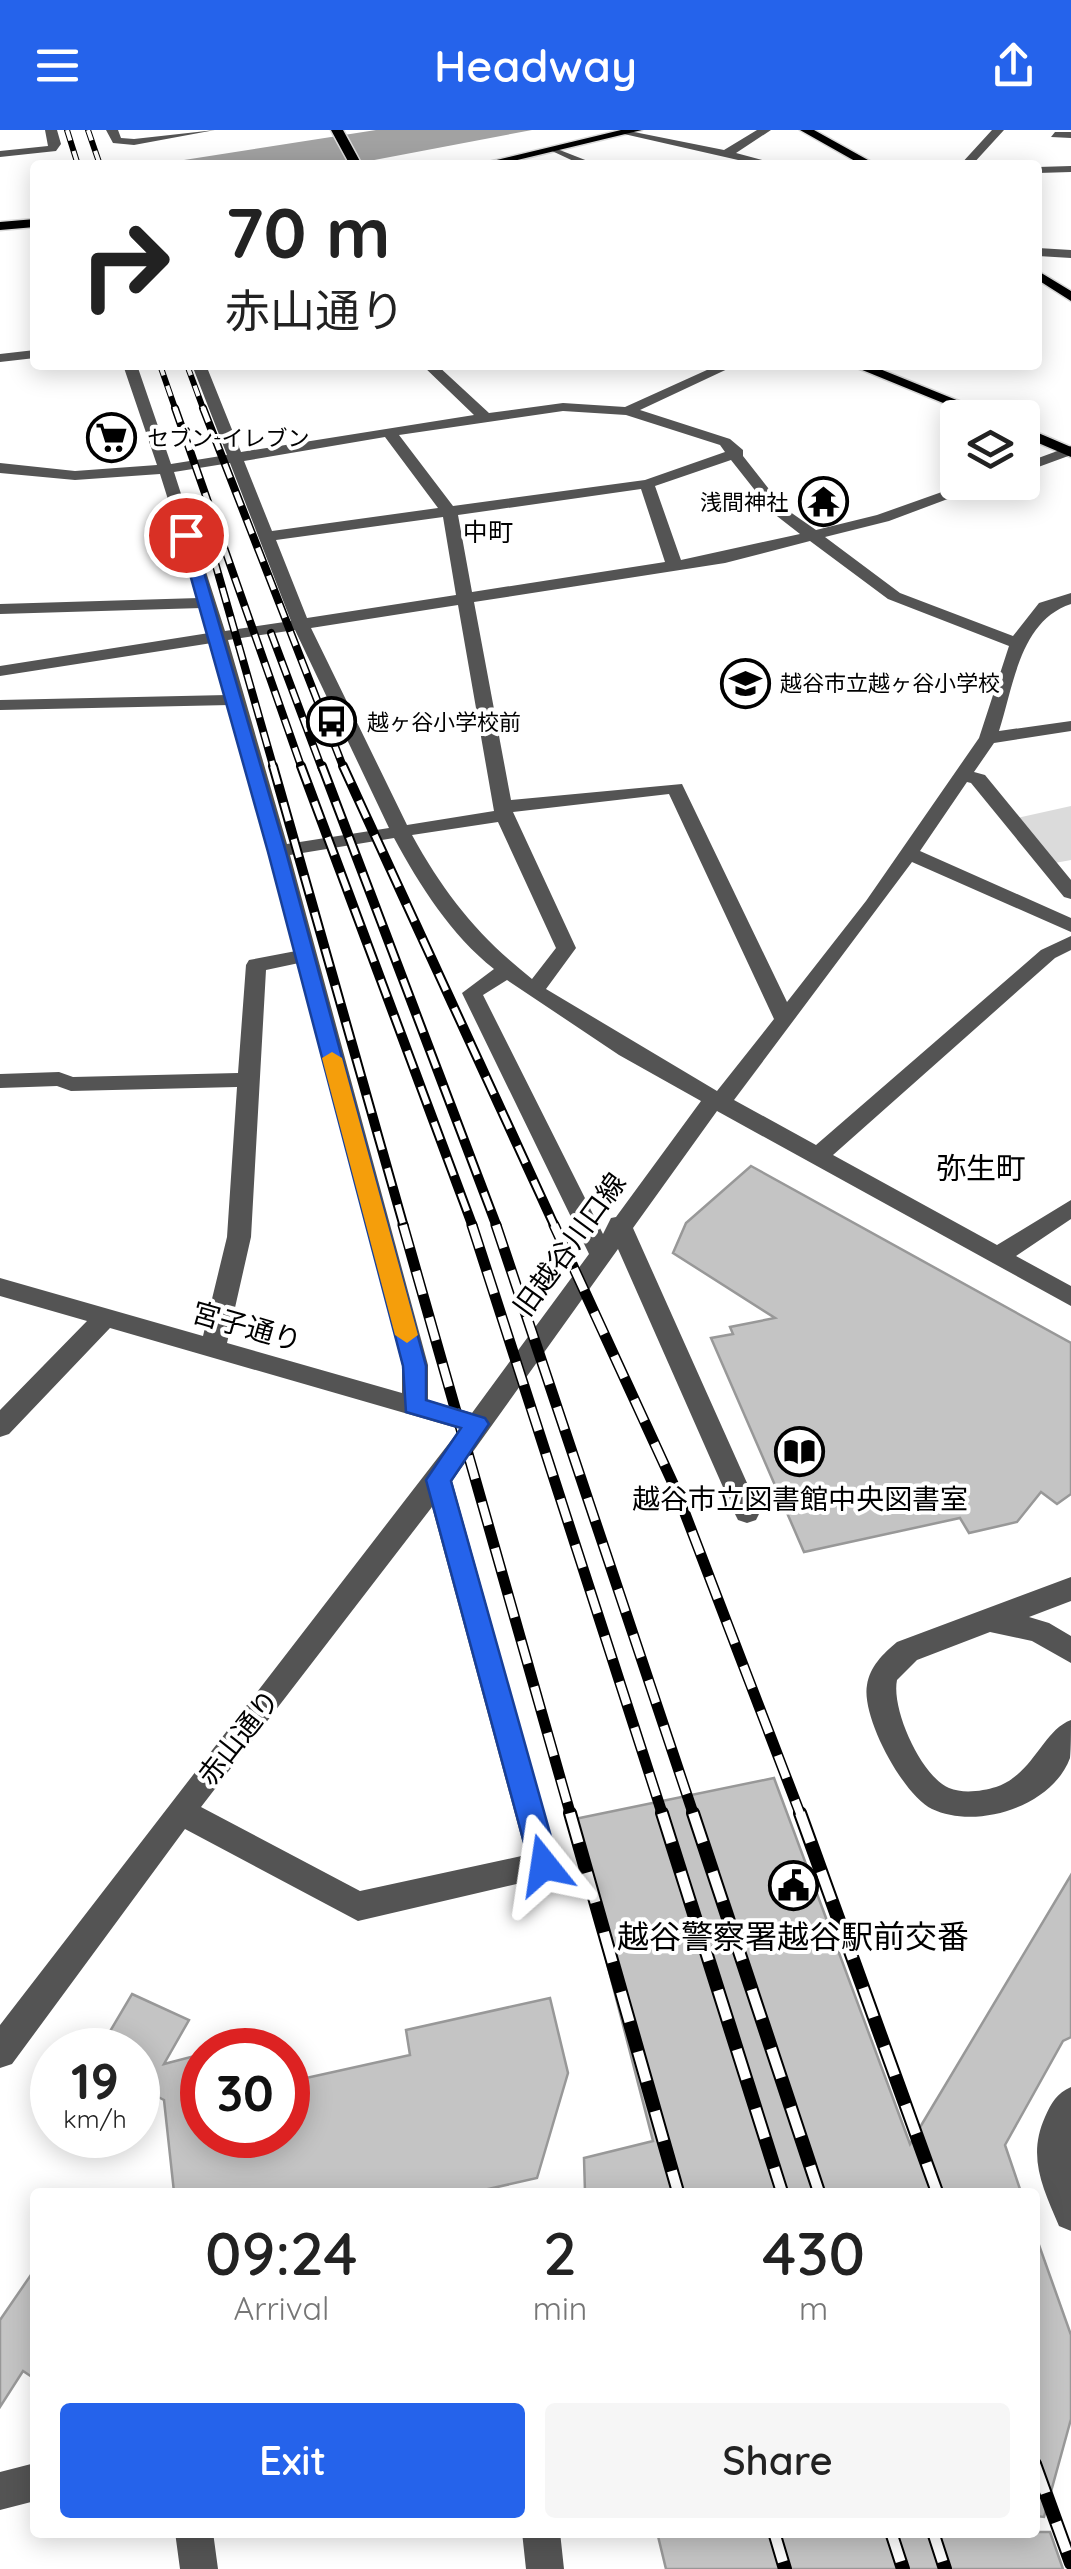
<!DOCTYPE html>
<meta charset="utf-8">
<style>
:root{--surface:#fff;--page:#f6f6f6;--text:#222;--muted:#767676;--accent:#2563eb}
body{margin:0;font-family:Quicksand,"Noto Sans JP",sans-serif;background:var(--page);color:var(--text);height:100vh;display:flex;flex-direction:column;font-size:38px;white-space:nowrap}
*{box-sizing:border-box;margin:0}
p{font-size:32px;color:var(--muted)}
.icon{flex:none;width:55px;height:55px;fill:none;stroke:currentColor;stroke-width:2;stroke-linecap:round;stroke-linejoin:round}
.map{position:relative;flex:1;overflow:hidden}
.details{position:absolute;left:30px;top:2058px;width:1010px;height:350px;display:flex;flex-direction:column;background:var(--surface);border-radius:10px;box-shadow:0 5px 25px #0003}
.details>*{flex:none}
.banner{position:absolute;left:30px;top:30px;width:1012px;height:210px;border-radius:10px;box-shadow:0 5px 25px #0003;background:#fff;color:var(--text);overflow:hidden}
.tools{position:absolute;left:940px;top:270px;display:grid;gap:20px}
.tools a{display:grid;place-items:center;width:100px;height:100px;border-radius:10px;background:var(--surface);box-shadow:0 5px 25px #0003;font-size:50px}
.speed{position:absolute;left:30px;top:1898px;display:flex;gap:20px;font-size:50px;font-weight:700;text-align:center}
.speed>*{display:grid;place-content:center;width:130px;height:130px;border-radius:50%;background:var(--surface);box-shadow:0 5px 25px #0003;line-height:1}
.speed small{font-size:25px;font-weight:400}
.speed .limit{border:15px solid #d22;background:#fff;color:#111}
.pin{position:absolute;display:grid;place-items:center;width:85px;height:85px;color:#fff;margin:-42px;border:5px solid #fff;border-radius:50%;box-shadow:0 2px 10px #0007}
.me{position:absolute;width:110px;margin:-55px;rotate:345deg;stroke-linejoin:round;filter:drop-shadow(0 0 8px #0008)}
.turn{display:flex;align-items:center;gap:35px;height:210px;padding:0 30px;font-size:45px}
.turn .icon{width:130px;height:130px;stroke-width:2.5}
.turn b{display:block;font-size:70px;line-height:85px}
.eta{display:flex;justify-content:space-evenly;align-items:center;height:170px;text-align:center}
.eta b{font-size:60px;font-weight:600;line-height:70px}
.button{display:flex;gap:20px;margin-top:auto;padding:20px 30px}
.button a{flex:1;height:115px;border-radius:10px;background:var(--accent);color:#fff;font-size:40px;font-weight:600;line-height:115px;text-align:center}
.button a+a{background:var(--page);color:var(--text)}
header{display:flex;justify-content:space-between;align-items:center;height:130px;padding:0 30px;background:var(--accent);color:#fff;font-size:45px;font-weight:600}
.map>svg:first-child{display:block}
.green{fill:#dbdbdb}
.water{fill:#a2a2a2}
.building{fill:#c4c4c4;stroke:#989898;stroke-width:2.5}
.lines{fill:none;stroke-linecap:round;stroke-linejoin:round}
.major-casing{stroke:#dbdbdb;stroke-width:3}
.minor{fill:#545454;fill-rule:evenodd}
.major{fill:#000;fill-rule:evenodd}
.rail-far4-casing{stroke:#000;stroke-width:6}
.rail-far3-casing{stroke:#000;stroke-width:8}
.rail-far2-casing{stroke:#000;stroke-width:10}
.rail-far1-casing{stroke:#000;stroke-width:11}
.rail-casing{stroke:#000;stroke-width:14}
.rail-far4{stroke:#fff;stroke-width:4;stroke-dasharray:11;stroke-linecap:butt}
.rail-far3{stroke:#fff;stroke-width:5;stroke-dasharray:15;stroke-linecap:butt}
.rail-far2{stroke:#fff;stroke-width:6;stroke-dasharray:19;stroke-linecap:butt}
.rail-far1{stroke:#fff;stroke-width:8;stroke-dasharray:24;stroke-linecap:butt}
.rail{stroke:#fff;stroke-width:10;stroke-dasharray:31;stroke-linecap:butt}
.route{fill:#2563eb;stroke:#184099;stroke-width:2.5}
.slow{fill:#f59e0b}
.labels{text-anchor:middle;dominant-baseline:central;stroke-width:8;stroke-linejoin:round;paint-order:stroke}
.far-poi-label{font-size:22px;fill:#000;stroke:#fff;text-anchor:start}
.far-neighbourhood-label{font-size:25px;fill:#000;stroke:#fff}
.street-label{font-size:28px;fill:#000;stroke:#fff}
.poi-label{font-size:28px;fill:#000;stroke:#fff}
.neighbourhood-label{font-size:30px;fill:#000;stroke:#fff}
.near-poi-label{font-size:32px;fill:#000;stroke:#fff}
</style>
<header><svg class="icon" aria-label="menu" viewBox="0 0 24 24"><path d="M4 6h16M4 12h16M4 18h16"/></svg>Headway<svg class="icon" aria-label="share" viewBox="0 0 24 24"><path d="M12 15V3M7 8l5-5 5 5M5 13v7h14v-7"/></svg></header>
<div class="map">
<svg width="1071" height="2439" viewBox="0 0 1071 2439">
<rect width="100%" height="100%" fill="#fff"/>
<path class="green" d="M1071,676V730L1055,733L1017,688Z"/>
<path class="water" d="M376,0H532L348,35H152Z"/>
<path class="building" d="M751,1036L1071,1213V1364L1057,1374L1041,1362L1017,1392L969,1403L960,1388L804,1422L711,1208L733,1204L730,1197L775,1188L673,1123L686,1093Z
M774,1648L910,2014L1071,1745V1907L1063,1911L1005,2015L1021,2062H585L584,2028L653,2011L570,1690Z
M132,1864L189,1890L164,1934L202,1924V2005H288V1952L410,1925L406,1900L550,1868L568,1943L537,2048L475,2062H174L164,1970L148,1962L138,1980V1920H99Z
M1035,2115H1039L1071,2205V2289L1044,2387L1035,2386Z
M35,2139V2249L23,2241L0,2277V2190Z
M657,2402H1050L1063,2439H666Z"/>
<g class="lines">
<defs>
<path id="major" d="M331,0H343L362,35H350Z
M621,0H642L497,35H476Z
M800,0H814L877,35H862Z
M35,89V97L0,100V92Z
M1038,141L1071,161V171L1038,150Z
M850,235H870L1001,288H980Z
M1022,296L1071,317V327L1022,306Z"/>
</defs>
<use href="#major" class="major-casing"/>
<path class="minor" d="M45,0H57L61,14L56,21L0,27V21L48,16Z
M106,0H118L121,8L134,9L215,0L134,15L113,13Z
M624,0L724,20L757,0H771L736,23L781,35H760L624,4Z
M992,0H1004L972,35H960Z
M1055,2H1071V8L1051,7Z
M552,17L598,35H582L552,21Z
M1071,36V42L1038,43V37Z
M1038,118L1071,120V128L1038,126Z
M35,220V228L0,232V224Z
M123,235H137L171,334L227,325L192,235H206L241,322L474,285L422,235H437L489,283L563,273L625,277L718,235H736L640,280L730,309L743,320V326L783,377L816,400L877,385L970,352H993L889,391L825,407L900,463L1013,506L1039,473L1071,463V474C1020,491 1014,554 999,601L1071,591V601L994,613L974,642L985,645L1071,750V769L1064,767L971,653L967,652L920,721L1071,788V802L912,732L734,970L816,1015L1041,820L1071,806V820L1055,828L833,1025L997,1115L1071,1070V1089L1016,1126L1071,1156V1176L717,981L633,1098L760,1382L756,1390L747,1393L738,1390L734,1382L618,1119L452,1351L559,1735L555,1745L358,1791L185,1699L12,1934L0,1938V1895L460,1299L110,1198L9,1304L0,1307V1280L87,1191L0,1166V1148L203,1206L227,1107L237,957L71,961L57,956L0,958V944L59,942L73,947L238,943L246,835L249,830L296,821L230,575L0,580V570L227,565L212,513L0,546V536L209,503L202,478L0,484V474L199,468L160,344L75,350L0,343V333L75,341L157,335ZM563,281L626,285L720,315L725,322L645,350L453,376L399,305ZM385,307L438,378L272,401L244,331ZM731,330L773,383L800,404L681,430L655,356ZM230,333L291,491L225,501L174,342ZM641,359L665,432L472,462L458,385ZM443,387L456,465L307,488L276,410ZM810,411L888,469L1009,516L979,608L866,771L787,872L682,654L511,670L474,472L725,433ZM458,475L494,681L407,695L311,498ZM295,500L389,698L287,714L228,510ZM669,664L774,889L717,961L546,859L576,818L513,682ZM498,692L556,818L532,849C479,807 445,765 412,705ZM394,708C420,756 451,805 494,839L462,863L589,1124L472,1283L428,1270V1235L290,725ZM299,833L402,1235V1263L227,1213L251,1107L266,840ZM507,850L619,925L701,971L616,1087L611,1088L603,1104L483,865ZM432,1377L526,1725L360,1761L201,1677Z
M1071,316V325L1022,343V334Z
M1071,1447V1471L1029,1487L1049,1493L1071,1506V1533L1032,1511L990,1502L917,1530L897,1550C891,1579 921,1646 949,1658C963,1664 983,1661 996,1657C1034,1644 1042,1601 1071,1590C1071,1601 1071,1618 1070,1628C1052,1677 976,1700 932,1679C903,1665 861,1587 867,1555C870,1536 883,1524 897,1512Z
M1071,1957V2101L1059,2096C1043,2058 1027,2027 1045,1987C1051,1973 1057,1963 1071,1957Z
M35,2333V2371L0,2380V2342Z
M175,2402H213L218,2439H180Z
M522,2402H560L564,2439H526Z"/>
<use href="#major" class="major"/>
<defs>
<path id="rail-far4" d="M67,0L78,35
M88,0L100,35
M160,235L176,281
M187,235L204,281"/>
<path id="rail-far3" d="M175,278L302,639
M203,278L344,639
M214,429L274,639
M271,503L322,639"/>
<path id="rail-far2" d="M273,636L404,1097
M301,636L473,1097
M322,636L497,1097
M343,636L555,1097"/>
<path id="rail-far1" d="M403,1095L571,1686
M472,1095L663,1686
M496,1095L694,1686
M554,1095L676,1360L801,1686"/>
<path id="rail" d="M570,1683L678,2062
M662,1683L782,2062
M693,1683L819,2062
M800,1683L937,2062
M1035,2334L1071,2433
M774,2402L785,2439
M891,2402L903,2439
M933,2402L945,2439"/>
</defs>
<use href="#rail-far4" class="rail-far4-casing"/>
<use href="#rail-far3" class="rail-far3-casing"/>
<use href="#rail-far2" class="rail-far2-casing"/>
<use href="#rail-far1" class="rail-far1-casing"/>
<use href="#rail" class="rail-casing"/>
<use href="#rail-far4" class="rail-far4"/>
<use href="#rail-far3" class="rail-far3"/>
<use href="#rail-far2" class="rail-far2"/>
<use href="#rail-far1" class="rail-far1"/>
<use href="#rail" class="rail"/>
</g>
<path class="route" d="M186,401L193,405L286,722L426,1236V1270L485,1288L489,1294L451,1351L559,1735L554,1744L544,1748L535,1744L530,1735L426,1350L461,1298L406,1282L403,1236L268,722L179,405Z"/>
<path class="slow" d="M332,922L342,928L418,1205L407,1213L395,1205L322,928Z"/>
<defs>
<symbol id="supermarket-ring" viewBox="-11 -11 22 22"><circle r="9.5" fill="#fff" stroke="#000" stroke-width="1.5"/><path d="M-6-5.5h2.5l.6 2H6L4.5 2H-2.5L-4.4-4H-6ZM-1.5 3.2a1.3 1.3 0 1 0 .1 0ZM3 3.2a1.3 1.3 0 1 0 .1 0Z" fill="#000"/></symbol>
<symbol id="temple-ring" viewBox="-11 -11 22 22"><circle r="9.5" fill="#fff" stroke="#000" stroke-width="1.5"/><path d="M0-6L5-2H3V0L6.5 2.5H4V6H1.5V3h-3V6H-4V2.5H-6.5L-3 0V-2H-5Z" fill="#000"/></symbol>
<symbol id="school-ring" viewBox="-11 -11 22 22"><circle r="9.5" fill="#fff" stroke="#000" stroke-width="1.5"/><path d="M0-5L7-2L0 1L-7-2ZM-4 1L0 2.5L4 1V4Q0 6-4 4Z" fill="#000"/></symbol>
<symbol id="bus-ring" viewBox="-11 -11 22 22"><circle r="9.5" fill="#fff" stroke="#000" stroke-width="1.5"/><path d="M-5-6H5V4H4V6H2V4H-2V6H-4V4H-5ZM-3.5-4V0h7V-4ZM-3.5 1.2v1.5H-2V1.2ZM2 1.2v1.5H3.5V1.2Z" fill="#000"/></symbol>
<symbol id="library-ring" viewBox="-11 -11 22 22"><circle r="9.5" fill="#fff" stroke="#000" stroke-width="1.5"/><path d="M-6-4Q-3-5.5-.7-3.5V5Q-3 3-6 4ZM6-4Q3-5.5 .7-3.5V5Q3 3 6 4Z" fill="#000"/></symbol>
<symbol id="civic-ring" viewBox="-11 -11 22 22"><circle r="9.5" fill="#fff" stroke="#000" stroke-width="1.5"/><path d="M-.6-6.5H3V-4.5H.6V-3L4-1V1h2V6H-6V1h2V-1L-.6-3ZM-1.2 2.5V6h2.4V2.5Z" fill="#000"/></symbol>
</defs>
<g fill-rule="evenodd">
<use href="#supermarket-ring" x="84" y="280" width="55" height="55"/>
<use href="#temple-ring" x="796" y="344" width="55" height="55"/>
<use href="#school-ring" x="718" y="526" width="55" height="55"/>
<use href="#bus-ring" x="304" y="564" width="55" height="55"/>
<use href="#library-ring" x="772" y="1294" width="55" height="55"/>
<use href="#civic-ring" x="766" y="1728" width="55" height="55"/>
</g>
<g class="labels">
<g class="far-poi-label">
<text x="147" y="308">セブン-イレブン</text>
<text x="788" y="372" text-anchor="end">浅間神社</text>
<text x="780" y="553">越谷市立越ヶ谷小学校</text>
<text x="367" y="592">越ヶ谷小学校前</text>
</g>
<g class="far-neighbourhood-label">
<text x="488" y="401">中町</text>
</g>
<g class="street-label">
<text transform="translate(569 1114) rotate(-54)">旧越谷川口線</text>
<text transform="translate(247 1196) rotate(16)">宮子通り</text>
<text transform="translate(238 1607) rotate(-52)">赤山通り</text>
</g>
<g class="poi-label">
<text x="800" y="1368">越谷市立図書館中央図書室</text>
</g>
<g class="neighbourhood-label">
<text x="981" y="1038">弥生町</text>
</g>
<g class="near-poi-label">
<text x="793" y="1806">越谷警察署越谷駅前交番</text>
</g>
</g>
</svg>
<div class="tools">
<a><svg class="icon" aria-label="layers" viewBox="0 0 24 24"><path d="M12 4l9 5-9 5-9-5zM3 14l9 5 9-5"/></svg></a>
</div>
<div class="speed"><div>19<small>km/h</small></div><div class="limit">30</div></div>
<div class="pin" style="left:186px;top:405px;background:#d93025"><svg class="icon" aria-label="arrive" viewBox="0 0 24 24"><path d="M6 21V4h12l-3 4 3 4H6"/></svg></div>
<svg class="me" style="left:544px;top:1735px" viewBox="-20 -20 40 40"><path d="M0-17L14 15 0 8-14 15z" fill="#2563eb" stroke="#fff" stroke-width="4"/></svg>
<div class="banner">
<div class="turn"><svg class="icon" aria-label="right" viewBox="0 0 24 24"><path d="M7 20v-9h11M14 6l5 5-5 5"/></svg><div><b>70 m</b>赤山通り</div></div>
</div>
<section class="details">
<div class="eta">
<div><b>09:24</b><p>Arrival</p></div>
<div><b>2</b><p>min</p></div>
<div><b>430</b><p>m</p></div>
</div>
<div class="button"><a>Exit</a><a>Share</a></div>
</section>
</div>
